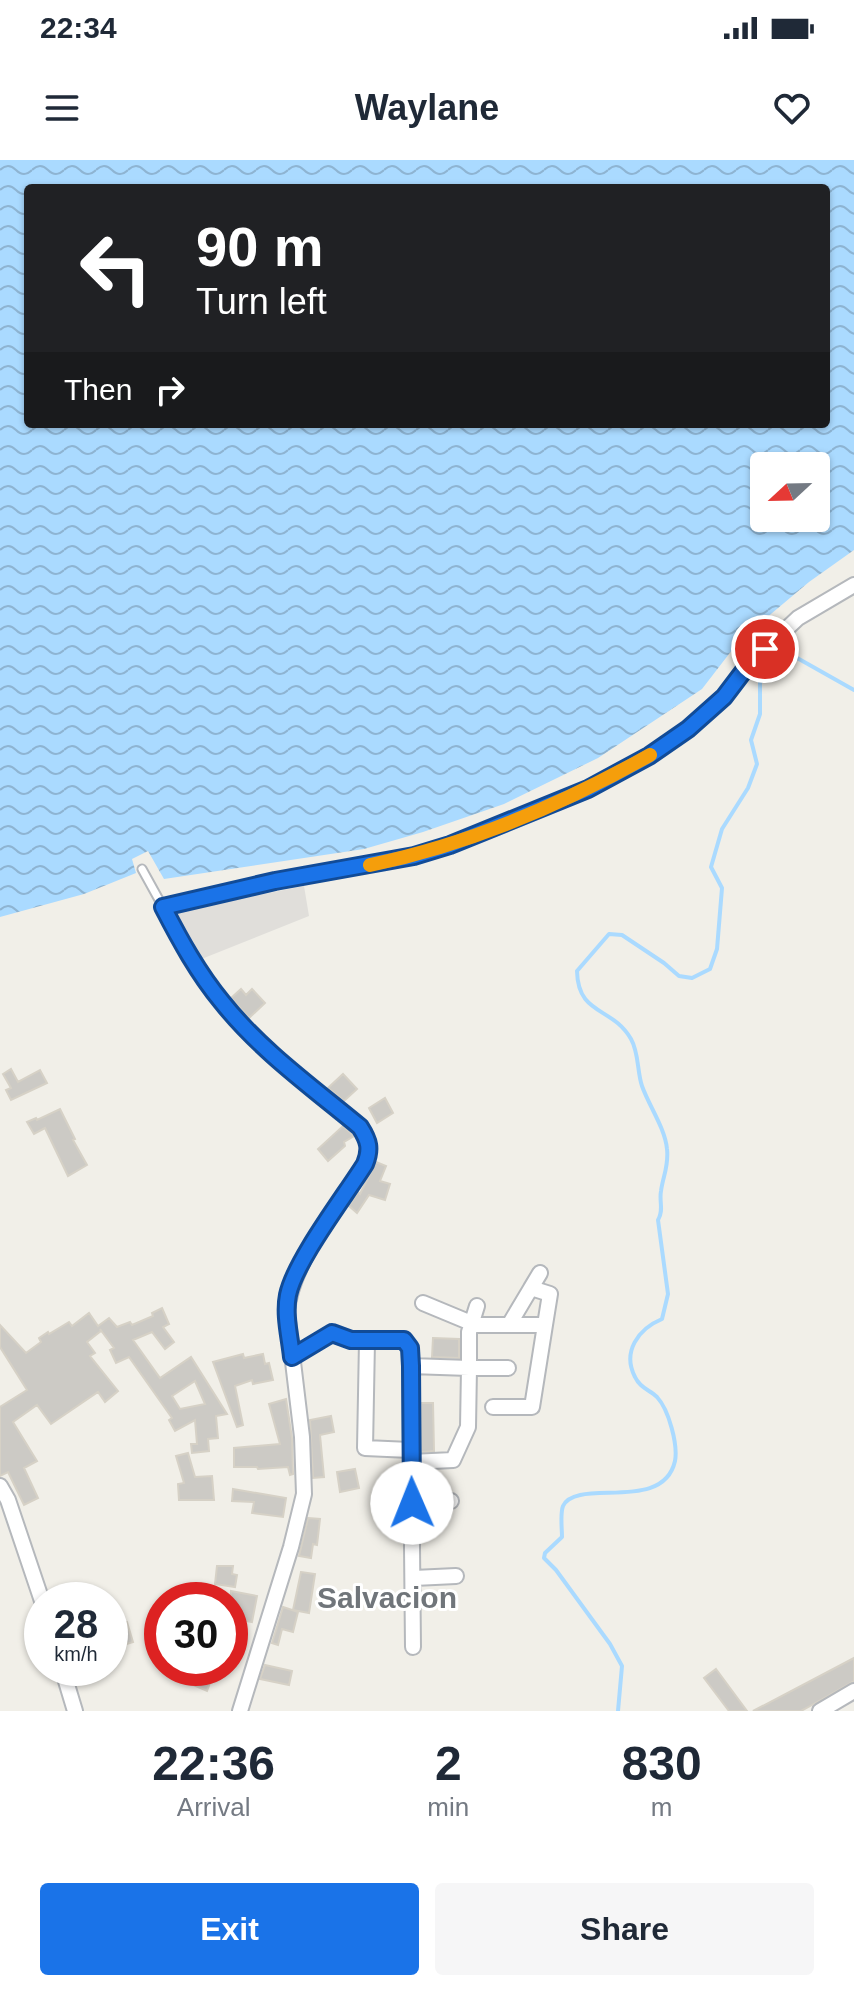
<!DOCTYPE html>
<style>
:root{--surface:#fff;--page:#f6f6f7;--text:#1f2937;--muted:#747a83;--accent:#1a73e8}
body{margin:0;font-family:Helvetica,sans-serif;background:var(--page);color:var(--text);height:100vh;display:flex;flex-direction:column;font-size:30px;white-space:nowrap}
*{box-sizing:border-box;margin:0}
p{font-size:26px;color:var(--muted)}
.icon{flex:none;width:44px;height:44px;fill:none;stroke:currentColor;stroke-width:2;stroke-linecap:round;stroke-linejoin:round}
.map{position:relative;height:1551px;overflow:hidden}
.sheet{display:flex;flex-direction:column;background:var(--surface);flex:1}
.sheet>*{flex:none}
.banner{position:absolute;left:24px;top:24px;width:806px;height:244px;border-radius:8px;box-shadow:0 2px 6px #0004;background:#202124;color:#fff;overflow:hidden}
.needle{width:52px;rotate:248deg}
.tools{position:absolute;left:750px;top:292px;display:grid;gap:16px}
.tools a{display:grid;place-items:center;width:80px;height:80px;border-radius:8px;background:var(--surface);box-shadow:0 2px 6px #0004;font-size:40px}
.speed{position:absolute;left:24px;top:1422px;display:flex;gap:16px;font-size:40px;font-weight:700;text-align:center}
.speed>*{display:grid;place-content:center;width:104px;height:104px;border-radius:50%;background:var(--surface);box-shadow:0 2px 6px #0004;line-height:1}
.speed small{font-size:20px;font-weight:400}
.speed .limit{border:12px solid #d22;background:#fff;color:#111}
.pin{position:absolute;display:grid;place-items:center;width:68px;height:68px;color:#fff;margin:-34px;border:4px solid #fff;border-radius:50%;box-shadow:0 2px 8px #0007}
.me{position:absolute;width:88px;margin:-44px;rotate:359deg;stroke-linejoin:round;filter:drop-shadow(0 0 6px #0008)}
.turn{display:flex;align-items:center;gap:28px;height:168px;padding:0 40px;font-size:36px}
.turn .icon{width:104px;height:104px;stroke-width:2.5}
.turn b{display:block;font-size:56px;line-height:68px}
.then{display:flex;align-items:center;height:76px;padding:0 40px;background:#0003;gap:16px;font-size:30px}
.eta{display:flex;justify-content:space-evenly;align-items:center;height:136px;text-align:center}
.eta b{font-size:48px;font-weight:700;line-height:56px}
.primary-button{display:flex;gap:16px;margin-top:auto;padding:16px 40px}
.primary-button a{flex:1;height:92px;border-radius:8px;background:var(--accent);color:#fff;font-size:32px;font-weight:700;line-height:92px;text-align:center}
.primary-button a+a{background:var(--page);color:var(--text)}
.status{display:flex;justify-content:space-between;align-items:center;height:56px;padding:0 40px;background:var(--surface);direction:ltr}
.status svg{height:22px;fill:currentColor}
header{display:flex;justify-content:space-between;align-items:center;height:104px;padding:0 40px;background:var(--surface);font-size:36px;font-weight:700}
.map>svg:first-child{display:block}
.industrial{fill:#e0deda}
.water{fill:url(#water-waves);fill-rule:evenodd}
.lines{fill:none;stroke-linecap:round;stroke-linejoin:round}
.stream{stroke:#aadaff;stroke-width:4}
.building{fill:#cccac5;stroke:#d6d1c6;stroke-width:2;fill-rule:evenodd}
.lane-casing{stroke:#b5b8bc;stroke-width:11}
.street-casing{stroke:#b5b8bc;stroke-width:18}
.lane{stroke:#fff;stroke-width:7}
.street{stroke:#fff;stroke-width:14}
.route-casing{stroke:#114b97;stroke-width:20}
.route{stroke:#1a73e8;stroke-width:14}
.slow{stroke:#f59e0b;stroke-width:14}
.labels{text-anchor:middle;dominant-baseline:central;stroke-width:6;stroke-linejoin:round;paint-order:stroke}
.quarter-label{font-size:30px;font-weight:bold;fill:#70757a;stroke:#fff}
</style>
<div class="status"><b>22:34</b><svg viewBox="0 0 49 12"><path d="M0 12V9h3v3zM5 12V6h3v6zM10 12V3h3v9zM15 12V0h3v12zM26 1h20v11H26zM47 4h2v5h-2z"/></svg></div>
<header><svg class="icon" aria-label="menu" viewBox="0 0 24 24"><path d="M4 6h16M4 12h16M4 18h16"/></svg>Waylane<svg class="icon" aria-label="heart" viewBox="0 0 24 24"><path d="M12 20l-8-8c-3-5 5-10 8-4 3-6 11-1 8 4z"/></svg></header>
<div class="map">
<svg width="854" height="1551" viewBox="0 0 854 1551">
<defs>
<pattern id="water-waves" width="16" height="10" patternUnits="userSpaceOnUse" patternTransform="scale(2)"><rect width="16" height="10" fill="#aadaff"/><path d="M0 5q4-4 8 0t8 0" fill="none" stroke="#8eb4d2"/></pattern>
</defs>
<rect width="100%" height="100%" fill="#f1efe8"/>
<path class="industrial" d="M304,726L309,756L199,800L173,752Z"/>
<path class="water" d="M0,0H854V390L809,422L739,481L702,529L598,598L504,644L423,672L364,689L164,719L148,691L132,699L136,713L84,734L0,757ZM28,28H826V264H28ZM764,306H816V358H764Z"/>
<g class="lines">
<path class="stream" d="M760,463L772,477
M783,490L854,530
M618,1551L622,1506L610,1484L556,1410L544,1398L545,1393L562,1377C562,1368 560,1354 563,1346C577,1317 663,1354 675,1301C678,1285 669,1250 657,1237C650,1230 640,1228 635,1217C622,1192 638,1169 662,1159L668,1134L658,1060C664,1050 659,1042 661,1031C663,1016 669,1006 667,989C665,968 649,946 642,926C637,911 639,893 631,879C612,846 578,856 577,811L609,774L622,775L664,803L679,816L692,818L710,809L717,789L722,728L711,707L722,669L748,628L757,604L751,580L760,554V522L768,506L783,490"/>
</g>
<path class="building" d="M241,829L246,835L252,829L265,843L249,858L231,838Z
M11,909L18,922L40,910L47,923L11,940L6,930L11,928L3,914Z
M343,914L357,929L344,941L328,928Z
M385,938L393,953L377,963L369,948Z
M60,949L75,979L73,980L87,1005L68,1016L45,968L34,974L27,962L36,958L37,960Z
M343,966L354,976L344,982L345,986L328,1001L318,989Z
M376,1002L386,1006L380,1021L390,1024L385,1040L369,1035L357,1053L349,1046L358,1032L360,1034Z
M162,1148L169,1164L163,1167L174,1182L165,1189L152,1172L133,1180L160,1218L191,1197L227,1254L216,1256L218,1278L208,1279L209,1291L192,1293L191,1284H197L195,1260L175,1271L169,1260L172,1258L129,1197L116,1203L110,1190L114,1188L100,1169L101,1171L87,1182L95,1193L90,1196L118,1231L105,1242L98,1232L51,1264L37,1245L13,1262L37,1301L24,1308L38,1338L24,1345L8,1312L0,1316V1247L27,1230L0,1187V1165L26,1193L41,1182L39,1178L48,1172L49,1174L69,1162L72,1166L89,1153L98,1166L109,1158L117,1167L130,1162L132,1165L153,1156L152,1153ZM195,1221L205,1244L180,1249L172,1236Z
M433,1178L459,1179V1198L432,1197Z
M243,1194L244,1198L263,1194L265,1204L269,1203L273,1220L253,1224L252,1220L235,1226L243,1265L237,1267L213,1202Z
M286,1239L292,1278L293,1314L290,1315L288,1307L258,1309L257,1307H234V1288L280,1284L269,1244Z
M421,1243H433L434,1291L421,1292Z
M331,1256L334,1272L320,1275L324,1317L313,1318L310,1260Z
M188,1293L195,1317L212,1316L214,1340H179L178,1324L184,1323L176,1296Z
M355,1309L359,1328L340,1332L337,1312Z
M233,1329L286,1338L283,1357L252,1353L254,1342L232,1341Z
M308,1358L320,1359L317,1385L313,1384L311,1398L299,1396Z
M217,1406H233L232,1414L237,1415L235,1427L215,1424Z
M301,1412L315,1414L309,1453L293,1450Z
M231,1431L257,1436L252,1462L230,1458Z
M283,1447L298,1452L293,1472L282,1469L278,1485L272,1483Z
M127,1462L133,1482L110,1489V1467Z
M854,1498V1521L812,1545L801,1551H753Z
M265,1505L292,1511L289,1525L260,1519Z
M189,1508H204L214,1512L207,1531L184,1521Z
M716,1509L747,1551H729L704,1518Z"/>
<g class="lines">
<defs>
<path id="lane" d="M142,709L163,747"/>
<path id="street" d="M531,1128L540,1113
M423,1143L476,1165H545L532,1247H493
M509,1165L531,1128L550,1134L545,1165
M367,1181L365,1288L410,1290
M292,1197L332,1173L351,1180H404L410,1188L413,1487
M411,1206L469,1208V1172L477,1146
M411,1302L453,1300L468,1267L469,1208H508
M0,1326L8,1340L42,1441
M412,1343L451,1341
M414,1418L456,1416
M62,1508L75,1551
M240,1551L291,1387L304,1334L302,1277L287,1152C291,1103 338,1046 365,1004C371,989 369,981 360,967C313,928 260,890 222,842C198,813 180,780 163,747L275,721L414,696L450,685L588,629L649,596L688,569L724,537L749,504L798,458L854,425
M820,1551L854,1531"/>
</defs>
<use href="#lane" class="lane-casing"/>
<use href="#street" class="street-casing"/>
<use href="#lane" class="lane"/>
<use href="#street" class="street"/>
</g>
<g class="lines">
<defs>
<path id="route" d="M412,1343L411,1206L410,1188L404,1180H351L332,1173L292,1197C290,1177 284,1155 288,1135C295,1101 345,1036 365,1004C371,989 369,981 360,967C313,928 260,890 222,842C198,813 180,780 163,747L275,721L414,696L450,685L588,629L649,596L688,569L724,537L749,504L765,489"/>
</defs>
<use href="#route" class="route-casing"/>
<use href="#route" class="route"/>
<path class="slow" d="M370,705C467,685 563,644 650,595"/>
</g>
<g class="labels">
<g class="quarter-label">
<text x="387" y="1437">Salvacion</text>
</g>
</g>
</svg>
<div class="tools">
<a><svg class="needle" viewBox="-14 -14 28 28"><path d="M0-13l5 13h-10z" fill="#e53935"/><path d="M0 13l5-13h-10z" fill="#747a83"/></svg></a>
</div>
<div class="speed"><div>28<small>km/h</small></div><div class="limit">30</div></div>
<div class="pin" style="left:765px;top:489px;background:#d93025"><svg class="icon" aria-label="arrive" viewBox="0 0 24 24"><path d="M6 21V4h12l-3 4 3 4H6"/></svg></div>
<svg class="me" style="left:412px;top:1343px" viewBox="-20 -20 40 40"><circle r="19" fill="#fff"/><path d="M0-13L10 11 0 6-10 11z" fill="#1a73e8"/></svg>
<div class="banner">
<div class="turn"><svg class="icon" aria-label="left" viewBox="0 0 24 24"><path d="M17 20v-9H6M10 6l-5 5 5 5"/></svg><div><b>90 m</b>Turn left</div></div>
<div class="then">Then<svg class="icon" aria-label="right" viewBox="0 0 24 24"><path d="M7 20v-9h11M14 6l5 5-5 5"/></svg></div>
</div>
</div>
<section class="sheet">
<div class="eta">
<div><b>22:36</b><p>Arrival</p></div>
<div><b>2</b><p>min</p></div>
<div><b>830</b><p>m</p></div>
</div>
<div class="primary-button"><a>Exit</a><a>Share</a></div>
</section>
